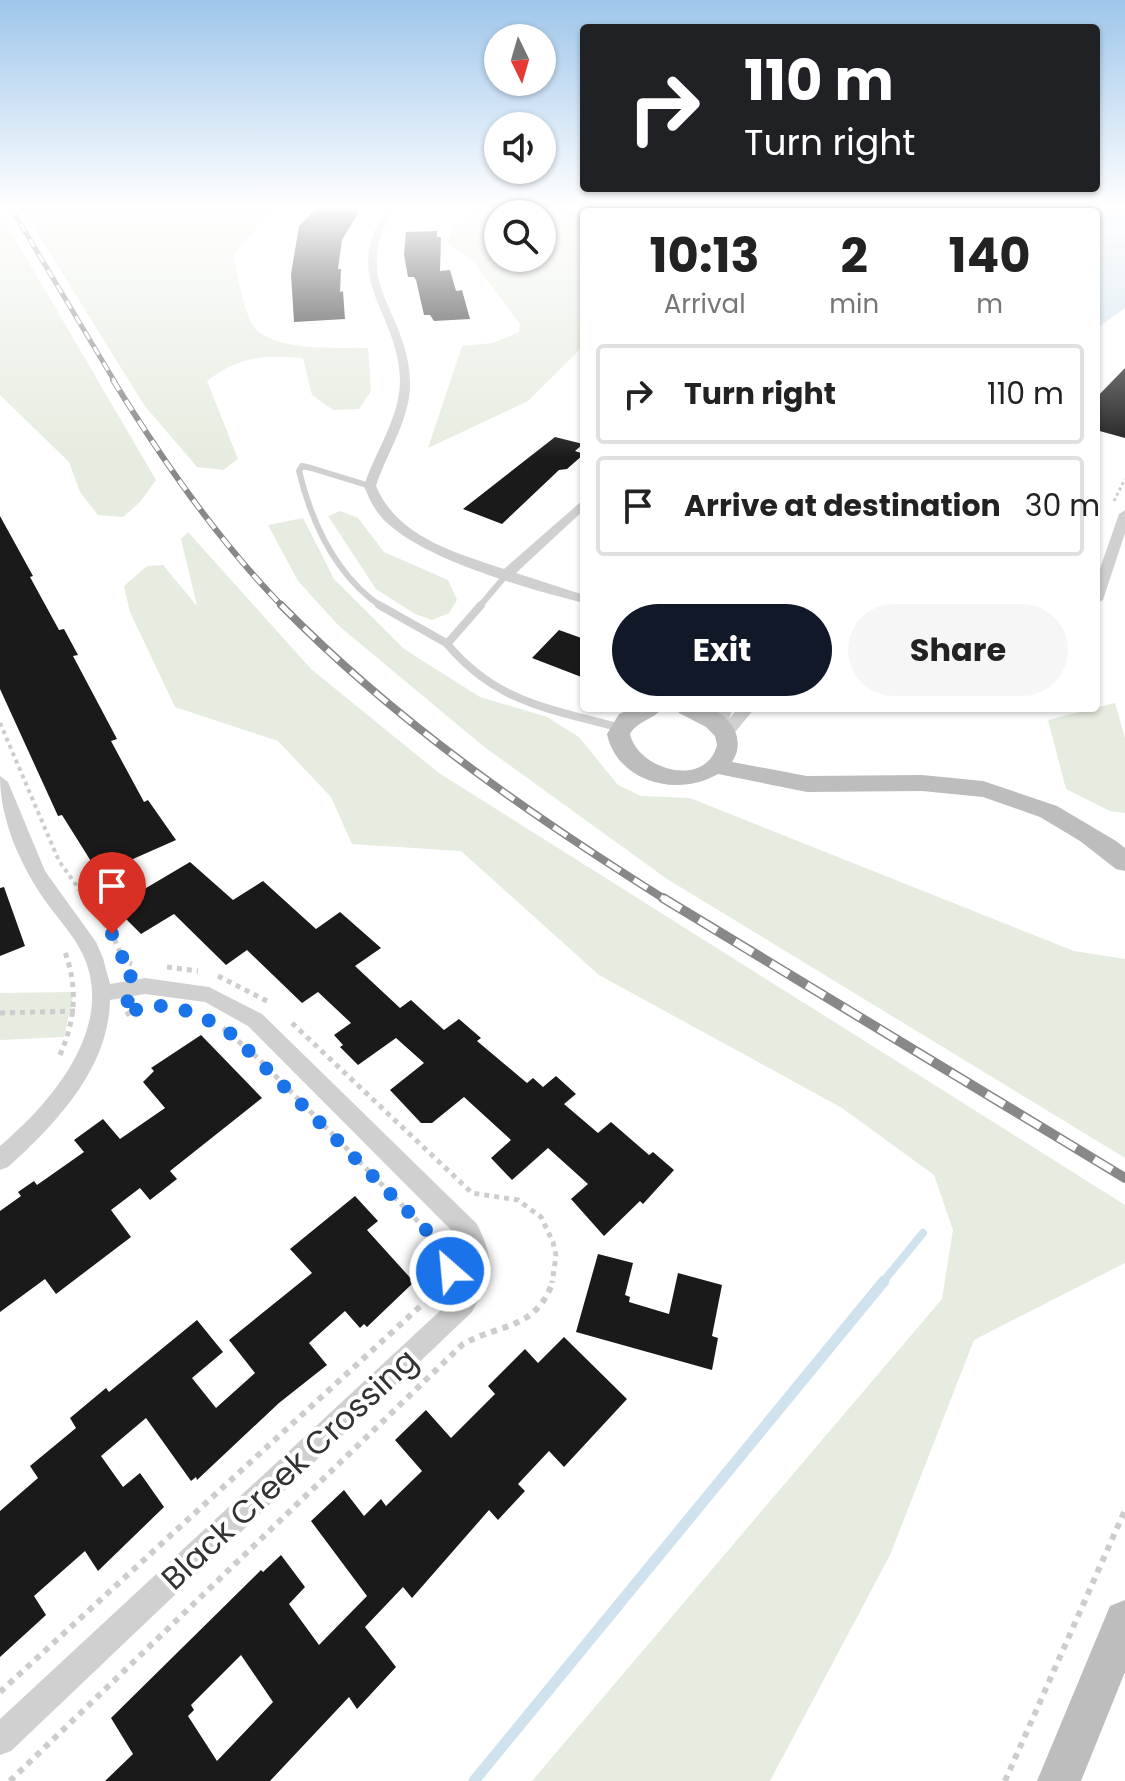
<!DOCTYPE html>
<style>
:root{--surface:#fff;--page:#f6f6f6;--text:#222;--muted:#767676;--line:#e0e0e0;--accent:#111827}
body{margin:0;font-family:Poppins,sans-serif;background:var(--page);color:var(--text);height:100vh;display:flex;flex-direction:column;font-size:30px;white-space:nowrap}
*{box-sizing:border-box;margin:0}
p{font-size:26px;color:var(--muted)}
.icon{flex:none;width:44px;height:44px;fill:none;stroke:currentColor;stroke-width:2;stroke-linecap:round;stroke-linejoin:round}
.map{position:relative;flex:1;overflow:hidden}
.panel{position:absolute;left:580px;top:208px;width:520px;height:504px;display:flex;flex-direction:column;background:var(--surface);border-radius:8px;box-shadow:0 2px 6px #0004}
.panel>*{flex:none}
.guide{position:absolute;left:580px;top:24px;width:520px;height:168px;border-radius:8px;box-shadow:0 2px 6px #0004;background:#202124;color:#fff;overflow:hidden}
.needle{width:52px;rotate:175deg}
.controls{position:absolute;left:484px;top:24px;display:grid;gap:16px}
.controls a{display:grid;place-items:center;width:72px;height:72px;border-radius:50%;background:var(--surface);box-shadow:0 2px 6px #0004;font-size:40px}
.pin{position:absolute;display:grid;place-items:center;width:68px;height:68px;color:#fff;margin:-82px -34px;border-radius:50% 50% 50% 0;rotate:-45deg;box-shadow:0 0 8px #0007}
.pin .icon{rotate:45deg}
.me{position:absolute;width:88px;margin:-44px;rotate:333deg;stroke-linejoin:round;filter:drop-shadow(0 0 6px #0008)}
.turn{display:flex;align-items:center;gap:28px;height:168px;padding:0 32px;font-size:36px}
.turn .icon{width:104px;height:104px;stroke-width:2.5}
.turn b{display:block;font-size:56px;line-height:68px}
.eta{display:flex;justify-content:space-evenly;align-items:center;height:136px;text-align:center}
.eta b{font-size:48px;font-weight:700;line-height:56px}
.primary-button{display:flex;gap:16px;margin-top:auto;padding:16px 32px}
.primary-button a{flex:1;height:92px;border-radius:48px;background:var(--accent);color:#fff;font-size:32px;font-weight:700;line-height:92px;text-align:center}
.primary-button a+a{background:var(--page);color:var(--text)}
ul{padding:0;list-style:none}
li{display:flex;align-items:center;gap:24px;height:100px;margin:0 16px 12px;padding:0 16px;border:4px solid var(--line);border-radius:8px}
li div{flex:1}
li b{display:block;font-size:30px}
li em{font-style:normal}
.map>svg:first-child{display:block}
.green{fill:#e6ecdf;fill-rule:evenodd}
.water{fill:#cfe2ee}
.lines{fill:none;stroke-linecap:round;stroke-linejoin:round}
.stream-far1{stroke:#cfe2ee;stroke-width:8}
.stream{stroke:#cfe2ee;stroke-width:11}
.building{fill:#1a1a1a;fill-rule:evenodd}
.path-far3{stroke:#cdcdcd;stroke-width:3;stroke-dasharray:3 3;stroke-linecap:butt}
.path-far2{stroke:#cdcdcd;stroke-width:4;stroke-dasharray:4 4;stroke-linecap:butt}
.path-far1{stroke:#cdcdcd;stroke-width:5;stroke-dasharray:5 5;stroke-linecap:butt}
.path{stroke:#cdcdcd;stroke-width:6;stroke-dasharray:6 6;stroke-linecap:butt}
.lane-far1{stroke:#d0d0d0;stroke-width:6}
.lane{stroke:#d0d0d0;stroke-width:8}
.street{fill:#d0d0d0;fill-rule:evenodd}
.secondary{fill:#bdbdbd;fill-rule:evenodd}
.rail-far3-casing{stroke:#888;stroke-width:5}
.rail-far2-casing{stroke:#888;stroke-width:6}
.rail-far1-casing{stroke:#888;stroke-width:8}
.rail-casing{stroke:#888;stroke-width:10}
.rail-far3{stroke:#fff;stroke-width:3;stroke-dasharray:9;stroke-linecap:butt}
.rail-far2{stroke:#fff;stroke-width:4;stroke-dasharray:12;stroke-linecap:butt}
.rail-far1{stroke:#fff;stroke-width:5;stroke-dasharray:16;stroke-linecap:butt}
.rail{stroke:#fff;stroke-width:7;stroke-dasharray:21;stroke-linecap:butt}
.route{stroke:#1a73e8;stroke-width:14;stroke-dasharray:0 25.2}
.labels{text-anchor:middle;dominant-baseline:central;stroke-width:8;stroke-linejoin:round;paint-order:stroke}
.near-street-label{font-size:32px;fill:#333;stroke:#fff}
</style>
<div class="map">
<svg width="1125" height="1781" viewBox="0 0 1125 1781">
<rect width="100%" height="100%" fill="#fff"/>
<path class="green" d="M22,208H280L258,226L233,256C238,277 242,303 251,322C265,353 339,347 368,348L371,391L359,409L333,410L312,395L303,358C260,356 242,355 207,381L238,459L223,470L197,467L144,405Z
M490,208H737L740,212H584V345L528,401L428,448L462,346L493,343L519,332L520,324L474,262L447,244C452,222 471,215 490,208ZM542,214V258H498V214Z
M0,213L156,480L140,502L123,517L98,515L80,492L69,462L0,395Z
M340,511L358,518L384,552L448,580L457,600L449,613L432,620L415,614L376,589L328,516Z
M303,518L334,579L404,649L480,697L547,717L579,737L618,785L641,796L690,798L1074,951L1125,959V1158L667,879L483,746L339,626L298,581L268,525Z
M188,532L311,669L439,773L1125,1205V1263L974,1340L890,1555L770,1781H532L942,1299L953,1230L934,1175L842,1108L599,975L461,851L352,844L331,797L278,741L175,707L130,612L124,586L147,566L163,565L197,606L181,539Z
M1115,703L1125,738V813L1110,811L1066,789L1048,720Z
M74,992L64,1037L0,1040V993Z"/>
<path class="water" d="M968,208H1125V308L1096,329V212H968Z"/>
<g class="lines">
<path class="stream-far1" d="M882,1283L923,1233"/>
<path class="stream" d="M474,1781L884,1281"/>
</g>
<path class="building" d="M358,208L355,212H359L342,240L338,269H341L340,292L343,291L345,319L294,322L291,274L299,226L316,209Z
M437,231V237H441L440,271L450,270L456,291L462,290L470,319L434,321L430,315H424L416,280L414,277H408L404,255L406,232Z
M1125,368V438L1096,430V398Z
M555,437L583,444L575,451L584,454L567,469L559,470L502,524L463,509Z
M0,516L33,576L30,577L59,630L64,629L78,655L73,656L117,739L111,741L144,802L148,800L176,840L99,874L62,815L58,816L0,689Z
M559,630L584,639V678L532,658Z
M190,862L233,900L263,881L316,929L340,912L381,948L355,966L400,1008L411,1000L444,1030L459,1019L481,1038L477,1041L527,1083L533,1078L543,1087L556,1076L576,1094L564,1104L598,1133L611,1122L649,1155L653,1152L674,1170L643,1204L640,1201L604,1236L571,1199L588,1184L548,1148L512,1180L491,1158L511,1140L464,1097L432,1123H421L390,1090L424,1063L396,1038L358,1065L340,1047L343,1045L334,1035L351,1023L318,992L302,1003L247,950L226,965L174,914L141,934L114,907Z
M4,887L25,946L0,956V888Z
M201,1035L262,1098L170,1171L177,1179L150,1200L140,1188L111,1210L131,1237L56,1294L45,1279L0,1312V1211L21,1196L18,1192L34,1181L37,1185L84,1152L74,1140L103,1119L120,1139L165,1108L143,1082L154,1071L151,1068Z
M355,1196L378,1221L367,1230L414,1282L367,1327L364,1324L360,1328L345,1311L309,1343L327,1365L279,1403L197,1480L196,1477L191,1481L146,1418L101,1456L123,1487L140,1473L164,1507L98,1571L85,1551L34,1596L46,1615L0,1657V1511L38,1478L30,1466L76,1428L70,1418L106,1388L109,1392L197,1320L223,1352L192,1378L216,1408L255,1373L229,1340L312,1273L290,1249Z
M598,1254L633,1263L625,1295L630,1297L629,1302L669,1314L678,1273L722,1285L712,1336L718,1338L712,1370L576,1332Z
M564,1337L627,1399L564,1467L549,1451L518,1484L525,1491L498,1520L489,1510L412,1598L403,1587L365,1627L396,1667L357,1709L349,1697L270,1781H105L133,1754L111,1718L261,1570L263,1572L281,1555L305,1587L289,1604L319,1645L367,1596L311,1521L344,1490L364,1516L381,1499L386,1506L422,1471L395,1440L426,1410L451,1438L495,1394L488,1386L525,1349L538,1363ZM241,1655L273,1702L217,1761L188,1716L194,1710L191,1705Z"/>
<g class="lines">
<path class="path-far3" d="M1114,501L1125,479"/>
<path class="path-far2" d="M0,723L59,861L87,900"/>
<path class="path-far1" d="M86,898L112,934L124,961L132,964
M167,967L198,971
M218,976L267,1001
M0,1013L75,1011
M126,1015L136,1008
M292,1023L472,1193L518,1200L541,1217L553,1242L556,1256L552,1283
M223,1028L258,1058L445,1249L450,1271L443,1283
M60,1055C76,1018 78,987 64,949"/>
<path class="path" d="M0,1692L439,1289L444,1281
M10,1781L463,1344C501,1323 536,1330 553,1281
M1005,1781L1125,1510"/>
<path class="lane-far1" d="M370,486L311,468L302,466L299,471C312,524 336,576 382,607
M479,607L508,573"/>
<path class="lane" d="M379,605L448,644
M481,605L447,644C498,704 549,708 620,728"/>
<path class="street" d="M387,208H395C347,282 409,311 410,382C411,418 387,452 376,486C397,537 456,553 504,569L584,499V510L516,573L584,595V603C529,589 427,561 386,522C376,513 369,499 364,486C375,452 399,419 400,382C400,312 338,281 387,208Z
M824,208H832L831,212H823Z
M1125,510V533L1103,600L1096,604V580L1119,514Z
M717,708H733L729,719L738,708H755L731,737L725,738L717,733L720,729L711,724Z
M0,776L8,782L45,871L96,942L103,958L110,984L145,978L209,987L262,1014L477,1224C496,1263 493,1275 472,1312L11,1751L0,1755V1719L456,1296L468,1268L461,1240L248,1026L205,1002L145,994L110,1000C109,1068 56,1124 8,1167L0,1170V1146C52,1102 119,1024 81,951C73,935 60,921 49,906C22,869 0,822 0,776Z"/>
<path class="secondary" d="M633,708H662C654,720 638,720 630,734C638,770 706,789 717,745L715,736L706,727L679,713L676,708C686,708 700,706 710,709C733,716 746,742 732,762L807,776L922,775L983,781L1057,806L1116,841L1125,848V871L1116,869L1080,841L1040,817L983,797L922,791L807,792L718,774C678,798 617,782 607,734L619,714Z
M1125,1600V1672L1081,1781H1037L1110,1606Z"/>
<defs>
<path id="rail-far3" d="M11,208L115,382"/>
<path id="rail-far2" d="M113,380C163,461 217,539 283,607"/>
<path id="rail-far1" d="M281,605C395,721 529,814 666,900"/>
<path id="rail" d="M663,898L1125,1178"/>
</defs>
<use href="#rail-far3" class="rail-far3-casing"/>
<use href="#rail-far2" class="rail-far2-casing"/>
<use href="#rail-far1" class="rail-far1-casing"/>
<use href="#rail" class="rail-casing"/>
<use href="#rail-far3" class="rail-far3"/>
<use href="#rail-far2" class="rail-far2"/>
<use href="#rail-far1" class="rail-far1"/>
<use href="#rail" class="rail"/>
</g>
<linearGradient id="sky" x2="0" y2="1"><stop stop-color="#9ec6ea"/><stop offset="0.45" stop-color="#fff"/><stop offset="1" stop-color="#fff" stop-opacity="0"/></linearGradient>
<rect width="1125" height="458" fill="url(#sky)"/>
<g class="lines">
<path class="route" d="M112,934L124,961L132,964L126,1015C160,993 204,1015 234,1036L445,1249L450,1271"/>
</g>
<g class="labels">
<g class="near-street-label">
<text transform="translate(289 1469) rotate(-43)">Black Creek Crossing</text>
</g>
</g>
</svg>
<div class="controls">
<a><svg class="needle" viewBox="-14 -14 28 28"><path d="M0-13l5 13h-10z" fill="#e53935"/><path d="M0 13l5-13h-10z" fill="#767676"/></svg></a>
<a><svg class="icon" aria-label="sound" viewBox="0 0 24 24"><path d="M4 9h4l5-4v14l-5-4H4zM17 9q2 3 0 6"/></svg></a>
<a><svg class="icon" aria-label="search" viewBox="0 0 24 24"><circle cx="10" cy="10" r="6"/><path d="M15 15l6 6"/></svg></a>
</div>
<div class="pin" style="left:112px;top:934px;background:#d93025"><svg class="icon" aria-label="arrive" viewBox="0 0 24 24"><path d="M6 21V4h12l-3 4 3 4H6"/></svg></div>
<svg class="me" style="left:450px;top:1271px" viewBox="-20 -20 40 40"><circle r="17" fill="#1a73e8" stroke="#fff" stroke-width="3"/><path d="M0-11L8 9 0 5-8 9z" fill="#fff"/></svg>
<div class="guide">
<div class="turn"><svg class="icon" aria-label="right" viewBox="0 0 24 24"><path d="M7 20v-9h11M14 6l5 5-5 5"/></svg><div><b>110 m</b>Turn right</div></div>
</div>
<section class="panel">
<div class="eta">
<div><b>10:13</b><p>Arrival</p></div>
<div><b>2</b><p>min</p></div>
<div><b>140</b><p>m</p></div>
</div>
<ul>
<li><svg class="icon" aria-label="right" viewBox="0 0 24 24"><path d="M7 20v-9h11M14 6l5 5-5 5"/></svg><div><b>Turn right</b></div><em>110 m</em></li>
<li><svg class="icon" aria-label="arrive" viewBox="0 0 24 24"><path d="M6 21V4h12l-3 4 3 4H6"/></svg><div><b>Arrive at destination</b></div><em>30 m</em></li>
</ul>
<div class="primary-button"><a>Exit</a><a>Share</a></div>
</section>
</div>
